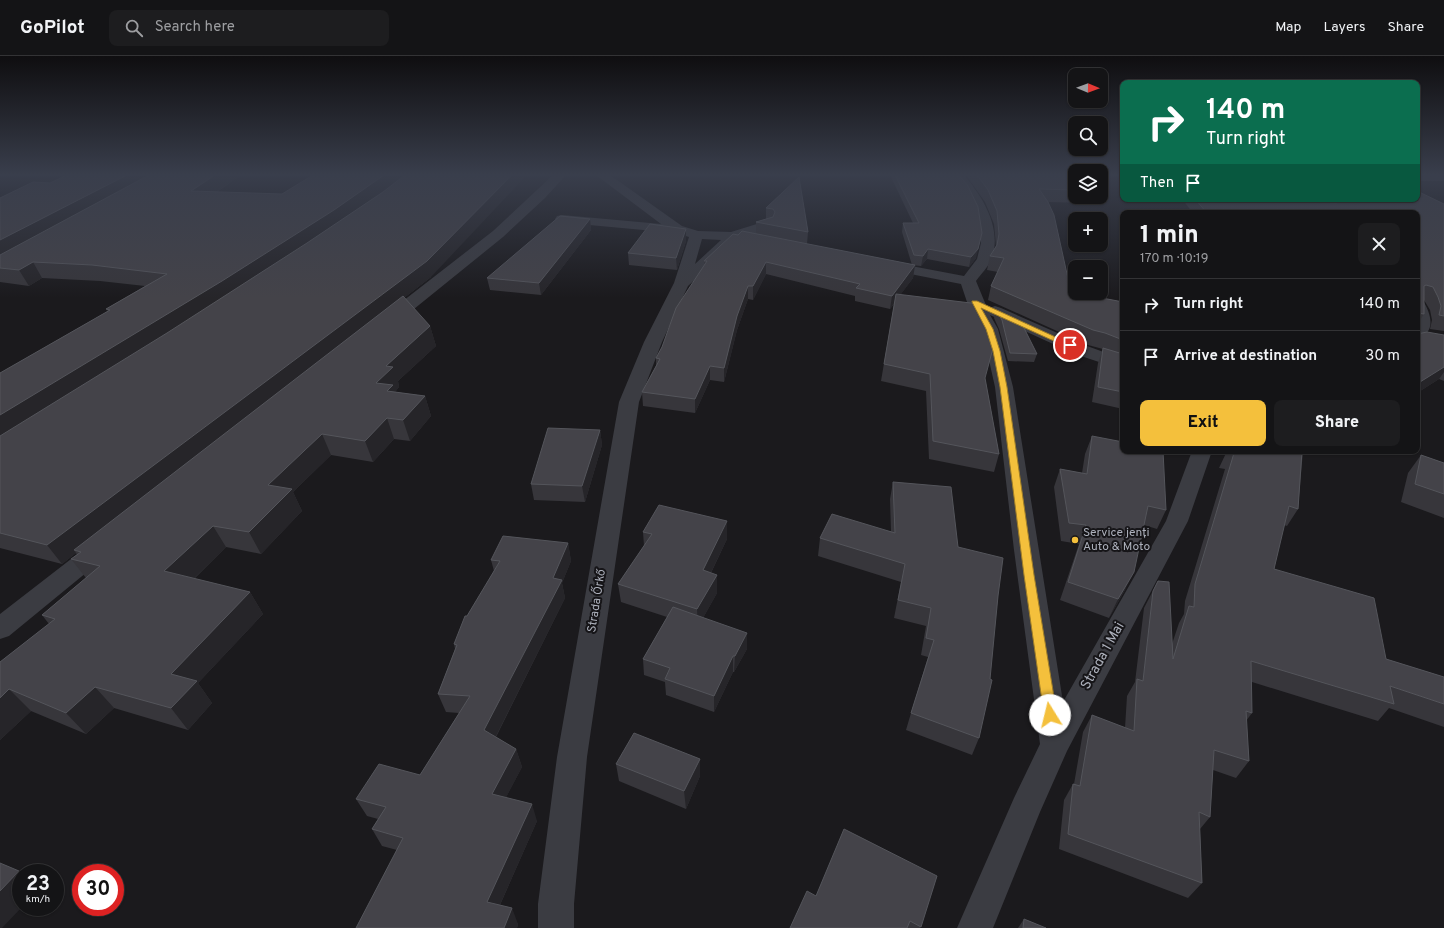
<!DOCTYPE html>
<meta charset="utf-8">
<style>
:root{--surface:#141416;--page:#1d1d1f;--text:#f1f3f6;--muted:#9d9ea1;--line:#333335;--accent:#f4c03c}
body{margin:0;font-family:Overpass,sans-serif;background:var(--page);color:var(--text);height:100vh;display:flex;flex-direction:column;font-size:15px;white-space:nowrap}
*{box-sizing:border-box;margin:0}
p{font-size:13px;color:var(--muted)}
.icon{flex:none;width:22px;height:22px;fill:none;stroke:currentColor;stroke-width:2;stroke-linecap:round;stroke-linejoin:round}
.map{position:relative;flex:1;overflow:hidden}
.panel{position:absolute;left:1120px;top:154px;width:300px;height:244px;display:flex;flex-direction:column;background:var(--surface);border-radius:8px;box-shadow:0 1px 3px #0004,0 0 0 1px var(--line)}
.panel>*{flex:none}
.guide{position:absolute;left:1120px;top:24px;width:300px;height:122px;border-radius:8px;box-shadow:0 1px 3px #0004,0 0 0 1px var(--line);background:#0b6e4f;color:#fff;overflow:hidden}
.needle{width:26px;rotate:91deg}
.tools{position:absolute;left:1068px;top:12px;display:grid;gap:8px}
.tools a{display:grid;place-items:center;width:40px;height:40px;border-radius:8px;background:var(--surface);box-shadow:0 1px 3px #0004,0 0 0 1px var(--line);font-size:20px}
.speed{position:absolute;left:12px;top:808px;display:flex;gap:8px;font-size:20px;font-weight:700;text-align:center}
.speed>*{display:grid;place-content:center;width:52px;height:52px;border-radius:50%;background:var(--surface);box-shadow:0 1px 3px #0004,0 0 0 1px var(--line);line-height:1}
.speed small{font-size:10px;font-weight:400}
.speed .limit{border:6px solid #d22;background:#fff;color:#111}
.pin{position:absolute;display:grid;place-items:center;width:34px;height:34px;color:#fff;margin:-17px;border:2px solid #fff;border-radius:50%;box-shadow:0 1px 4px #0007}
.me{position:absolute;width:44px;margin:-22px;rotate:351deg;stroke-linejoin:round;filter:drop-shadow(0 0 3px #0008)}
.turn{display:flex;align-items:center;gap:14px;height:84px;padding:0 20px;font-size:18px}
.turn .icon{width:52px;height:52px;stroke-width:2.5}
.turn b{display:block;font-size:28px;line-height:34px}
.then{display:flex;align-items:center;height:38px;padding:0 20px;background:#0003;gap:8px;font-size:15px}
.round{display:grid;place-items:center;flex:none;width:42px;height:42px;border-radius:8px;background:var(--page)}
.overview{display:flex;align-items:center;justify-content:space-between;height:68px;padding:0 20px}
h1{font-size:24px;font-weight:800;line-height:30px}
.primary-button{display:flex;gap:8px;margin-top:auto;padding:8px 20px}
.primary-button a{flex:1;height:46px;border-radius:8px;background:var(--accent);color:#111;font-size:16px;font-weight:800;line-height:46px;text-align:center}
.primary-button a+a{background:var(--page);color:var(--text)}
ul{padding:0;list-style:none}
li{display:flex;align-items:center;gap:12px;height:52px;padding:0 20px;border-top:1px solid var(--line)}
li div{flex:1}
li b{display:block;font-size:15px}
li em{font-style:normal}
header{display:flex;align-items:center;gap:24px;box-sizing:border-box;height:56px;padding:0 20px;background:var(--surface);border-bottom:1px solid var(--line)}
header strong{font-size:19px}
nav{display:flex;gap:22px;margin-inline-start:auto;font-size:14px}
.search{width:280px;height:36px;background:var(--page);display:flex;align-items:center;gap:10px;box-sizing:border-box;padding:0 14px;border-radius:8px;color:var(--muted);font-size:15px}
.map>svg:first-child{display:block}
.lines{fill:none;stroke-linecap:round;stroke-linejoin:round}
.minor{fill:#3b3c42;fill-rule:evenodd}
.wall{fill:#37363b}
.shaded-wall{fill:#262529}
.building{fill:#444349;stroke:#54555b}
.route{fill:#f4c03c;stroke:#9f7d27}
.poi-dot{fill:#f4c03c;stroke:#161518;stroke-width:1.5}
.labels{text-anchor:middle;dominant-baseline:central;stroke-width:4;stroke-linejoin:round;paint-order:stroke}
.poi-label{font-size:12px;fill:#adb1bc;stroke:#161518;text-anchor:start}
.street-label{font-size:12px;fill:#adb1bc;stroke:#161518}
.near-street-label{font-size:14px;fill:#adb1bc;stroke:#161518}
</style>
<header>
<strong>GoPilot</strong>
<div class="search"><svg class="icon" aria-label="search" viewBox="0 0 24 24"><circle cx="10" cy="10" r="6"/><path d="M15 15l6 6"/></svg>Search here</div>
<nav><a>Map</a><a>Layers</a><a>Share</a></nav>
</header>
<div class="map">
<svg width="1444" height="872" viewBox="0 0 1444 872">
<rect width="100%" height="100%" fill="#1b1a1d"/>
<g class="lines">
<path class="minor" d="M553,119H566L545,142L503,181L393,270L387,271L381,270L379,266L381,262L493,175Z
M596,119H610L682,170L698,175L731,176L766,165L771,166L773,169L771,172L747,180L746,184L737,185L688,230L662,286L639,346L587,701L574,848V872H538V848L557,701L619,346L644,286L674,227L689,181L676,177L557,166L555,163L557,160L562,159L661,168ZM702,183L721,184L695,208Z
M951,119H964C983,141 1002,172 992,202C989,210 981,218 976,225L988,254L989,252L995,250L1001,252L1087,290L1123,303V314L1075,298L990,259L998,273L1013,331L1063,646L1166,465L1192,395H1212L1188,465L1067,695L1040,756L993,872H957L1014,742L1040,688L1014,494L995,331L982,273L967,246L961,228L885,213L880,212L878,209L880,206L885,205L964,220L977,203L981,187L977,160L967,138Z
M1417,119H1444V125H1417Z
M1417,243L1423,245C1431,257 1437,277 1417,282Z
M101,484L109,486L113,492L109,498L9,580L0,583V558L93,486Z"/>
</g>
<path class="wall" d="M241,119L217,136L431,221L404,242L430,270L436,290L398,325L399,331L395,336L425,340L431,360L410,385L394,383L373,406L331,399L293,436L302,455L261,498L226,491L194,523L250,536L263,558L198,627L212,647L188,674L114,652L86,678L31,655L0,684V606L49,568L42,559L86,522L71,503L77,499L76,497L62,508L0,492V317L108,255L106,253L145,230L100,225L42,222L29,230L0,226V142L50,127Z
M890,119H959L976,202L969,211L927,203L921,210L912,209L902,176L903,167H913Z
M966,119H1075V141H1087L1086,147L1048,146L1071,236L1123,246V353L1092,346L1098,307L1103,293L1088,289L988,244L991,230L998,216L987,214L990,200L996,190L994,168L985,146Z
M799,121L808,176L807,188L915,209L913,222L900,239L985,322L999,398L994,416L929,403L926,335L881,325L894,248L890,253L855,245V240L766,218L753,244L748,243L737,274L724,326L710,324L695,357L643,350L642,336L656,310V302L662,291L704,209V205L738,179L756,178V166L766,163V152Z
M1182,143H1317L1321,146H1322L1318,143H1417L1444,148V275L1430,273L1432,264L1430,254L1424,244V258L1417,269V157H1193Z
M590,163L591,174L541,239L490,234L487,222Z
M686,173V185L677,214L629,209L628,197Z
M996,254L1037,298L1034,306L1008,305L999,273L994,262Z
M1417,278L1444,279V325L1439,323L1417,337Z
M600,374L602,389L585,446L534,444L531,428Z
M1092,380L1166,454L1157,473L1144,469L1125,534L1109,562L1060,544L1079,488L1061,485L1054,431L1060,413L1082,417L1085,398Z
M1227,395H1303L1298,453L1287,470L1284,469L1274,513L1386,603L1444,621V671L1389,652L1378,665L1252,626V657L1246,665L1249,705L1236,722L1213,714L1210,761L1200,773L1202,827L1188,842L1059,793L1064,744L1073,728H1074L1083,676L1092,659L1125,672L1127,640L1135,626L1144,552L1158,525L1172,588L1179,567L1184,558L1185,545L1225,413L1219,412Z
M1421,399L1444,407V462L1401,446L1408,417Z
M893,426L958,491L998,540L979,682L972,699L906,674L911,657L928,601L921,599L926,570L894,562L901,526L818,500L820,482L891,475L890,443Z
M643,476L727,483L711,517L717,519V537L703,562L747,593L734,616H733L714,656L666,639L665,626L644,619L643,603L667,561L621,546L618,528L644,490Z
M568,487L571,505L562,527L565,542L496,681L516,693L522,711L506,741L537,765L500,849L518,868L517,872H356L397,794L382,790L372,773L378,763L367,760L356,743L420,719L459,657L446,656L438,638L455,593L454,588L467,560L494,515L491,504Z
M700,703V720L686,753L619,725L616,708Z
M937,820L920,872H790L816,840Z
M1024,863L1046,872H1018Z"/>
<path class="shaded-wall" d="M127,119H159L0,204V184Z
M215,119H241L197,149L191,135Z
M384,119H407L339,169L0,385V359Z
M512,119H527L431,221L78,495L74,494L76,497L62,508L47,489Z
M590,163L591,174L541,239L539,227Z
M686,173V185L677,214L676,202Z
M982,177L976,202L969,211L971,201Z
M928,193L927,203L921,210L923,200Z
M33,206L42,222L29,230L19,214Z
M766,206V218L753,244V230Z
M915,209L913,222L890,253L892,240Z
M748,230V243L737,274L724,326V312L737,260Z
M430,270L436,290L398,325L399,331L395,336L399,350L376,327L386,310Z
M710,310V324L695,357V343Z
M1444,311V316L1439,323L1417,337V331L1420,326Z
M425,340L431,360L410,385L403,364Z
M387,362L394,383L373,406L365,385Z
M600,374L602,389L585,446L582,430Z
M322,378L331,399L293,436L302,455L261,498L249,476L268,429Z
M727,465V483L703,533V514Z
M213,470L226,491L179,537L164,515Z
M568,487L571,505L562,527L565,542L490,692L484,674L553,522Z
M1134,516L1125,534L1109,562L1118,543Z
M717,519V537L698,571L697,553Z
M250,536L263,558L198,627L212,647L188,674L171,652V618Z
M747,577V593L734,616L735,600Z
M733,600V616L714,656V640Z
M95,631L114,652L86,678L66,657Z
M9,633L31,655L0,684V642Z
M516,693L522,711L499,755L492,738Z
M700,703V720L686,753L684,735Z
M532,748L537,765L494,862L487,846Z
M19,815L22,817H21V851H22L2,872H0V835Z
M512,852L518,868L517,872H504Z"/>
<path class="building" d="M67,119H127L0,184V142L33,126L50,127Z
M149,119H215L191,135L282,138L313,119H384L334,154L222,225L0,359V317L110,254L106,253L167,218L92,209L33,206L19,214L0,212V199Z
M405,119H512L427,205L47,489L0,477V380L167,277L307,187L383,136Z
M895,119H959L968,130L978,151L982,177L978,193L971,201L928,193L923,200L914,199L903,167H919Z
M977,119H1075V134L1039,133L1048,146L1054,159L1071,236L1123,246V284L1105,277L1093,274L991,230L1004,202L990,200L997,189L999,178L997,155L988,134Z
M799,121L808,176L756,166L773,161L775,156L773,153L766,152Z
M1417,135L1444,148V260L1439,259L1441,250L1438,241L1433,231L1426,229L1424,230V258L1417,257V157H1207L1195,143H1317L1321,146L1337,147L1338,145L1336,143H1417Z
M560,160L590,163L539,227L487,222Z
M650,168L686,173L676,202L628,197Z
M742,175L915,209L892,240L856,232L860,228L766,206L753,230H748L737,260L724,312L710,310L695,343L642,336L660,303L656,302L662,291L676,252L707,205H704L733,178L738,179Z
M896,238L979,248L984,257L993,292L985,322L999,398L933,385L930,318L884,308Z
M403,240L430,270L386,310L393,311L376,327L393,329L387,335L425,340L403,364L387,362L365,385L322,378L268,429L292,433L249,476L213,470L164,515L250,536L171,618L197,625L171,652L95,631L66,657L9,633L0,642V606L55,563L42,559L100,510L71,503L81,496L74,494Z
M996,254L1021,266L1037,298L1010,297L1002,264Z
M1427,276L1444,279V311L1420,326L1417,324V278Z
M1103,292L1123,298V336L1098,331Z
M548,372L600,374L582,430L531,428Z
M1092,380L1123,386V395H1163L1166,454L1148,450L1134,516L1118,543L1068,526L1086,469L1069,467L1060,413L1087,418Z
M1228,395H1302L1298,453L1289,450L1274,513L1374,542L1386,603L1444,621V648L1390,630L1394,648L1251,605L1252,657L1246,655L1249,705L1214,694L1210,761L1199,756L1202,827L1068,778L1073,728L1080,730L1092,659L1134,675L1137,623L1143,625L1153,535L1158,525L1169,526L1173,603L1189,550L1194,551L1195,528L1234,397Z
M1421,399L1444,407V438L1415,428Z
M893,426L951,431L958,491L1003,502L998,540L990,623L992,624L979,682L911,657L934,584L926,582L931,552L898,544L905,508L820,482L832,458L895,477Z
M659,449L727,465L703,514L717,519L697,553L618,528L652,478L643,476Z
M503,480L568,487L553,522L562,524L484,674L516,693L492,738L532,748L487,846L512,852L504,872H356L403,782L372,773L386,751L356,743L379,708L420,719L470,640L438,638L457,589L454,588L465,560H467L500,505L491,504Z
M673,551L747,577L735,600H733L714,640L665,623L670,612L643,603Z
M634,677L700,703L684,735L616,708Z
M844,773L937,820L921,871L910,865L907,872H790L807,835L816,840Z
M0,807L19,815L0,835Z
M1024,863L1046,872H1023Z"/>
<linearGradient id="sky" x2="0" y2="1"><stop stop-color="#0f0e10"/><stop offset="0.49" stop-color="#393e4c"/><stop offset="1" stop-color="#393e4c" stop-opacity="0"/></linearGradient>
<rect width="1444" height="242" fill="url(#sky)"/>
<path class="route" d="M972,245H977L1073,289L1070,291H1067L981,252L993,273L1000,295L1007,331L1034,519L1057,659L1055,663L1050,665L1046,663L1044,659L1024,519L1000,331L993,295L986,273L972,246Z"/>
<circle class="poi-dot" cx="1075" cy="484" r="4"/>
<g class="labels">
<g class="poi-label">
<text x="1083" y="477">Service jenți<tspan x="1083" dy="14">Auto &amp; Moto</tspan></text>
</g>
<g class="street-label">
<text transform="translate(597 545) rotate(-81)">Strada Őrkő</text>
</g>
<g class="near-street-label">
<text transform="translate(1103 600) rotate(-61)">Strada 1 Mai</text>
</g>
</g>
</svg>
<div class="tools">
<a><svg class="needle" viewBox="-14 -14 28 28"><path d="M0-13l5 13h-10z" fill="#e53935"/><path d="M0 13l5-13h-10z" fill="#9d9ea1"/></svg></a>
<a><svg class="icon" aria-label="search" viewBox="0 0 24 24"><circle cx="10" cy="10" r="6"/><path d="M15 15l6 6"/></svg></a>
<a><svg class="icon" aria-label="layers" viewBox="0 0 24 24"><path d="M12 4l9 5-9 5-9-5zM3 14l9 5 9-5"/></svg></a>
<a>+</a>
<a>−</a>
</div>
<div class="speed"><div>23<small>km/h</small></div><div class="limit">30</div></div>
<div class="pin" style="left:1070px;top:289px;background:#d93025"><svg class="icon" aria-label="arrive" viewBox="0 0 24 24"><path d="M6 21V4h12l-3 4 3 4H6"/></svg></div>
<svg class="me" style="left:1050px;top:659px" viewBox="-20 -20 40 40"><circle r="19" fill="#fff"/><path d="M0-13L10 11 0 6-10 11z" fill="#f4c03c"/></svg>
<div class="guide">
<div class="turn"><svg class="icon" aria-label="right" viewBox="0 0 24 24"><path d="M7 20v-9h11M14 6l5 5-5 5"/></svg><div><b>140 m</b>Turn right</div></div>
<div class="then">Then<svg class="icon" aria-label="arrive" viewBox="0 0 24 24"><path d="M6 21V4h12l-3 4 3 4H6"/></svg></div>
</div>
<section class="panel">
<div class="overview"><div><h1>1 min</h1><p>170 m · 10:19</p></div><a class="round"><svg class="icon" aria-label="close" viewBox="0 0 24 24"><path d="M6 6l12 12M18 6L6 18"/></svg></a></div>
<ul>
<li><svg class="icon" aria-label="right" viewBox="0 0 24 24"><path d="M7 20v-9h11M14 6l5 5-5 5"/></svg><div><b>Turn right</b></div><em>140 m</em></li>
<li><svg class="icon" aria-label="arrive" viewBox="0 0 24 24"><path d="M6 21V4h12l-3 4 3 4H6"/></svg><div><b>Arrive at destination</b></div><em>30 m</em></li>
</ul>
<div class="primary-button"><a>Exit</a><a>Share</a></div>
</section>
</div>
